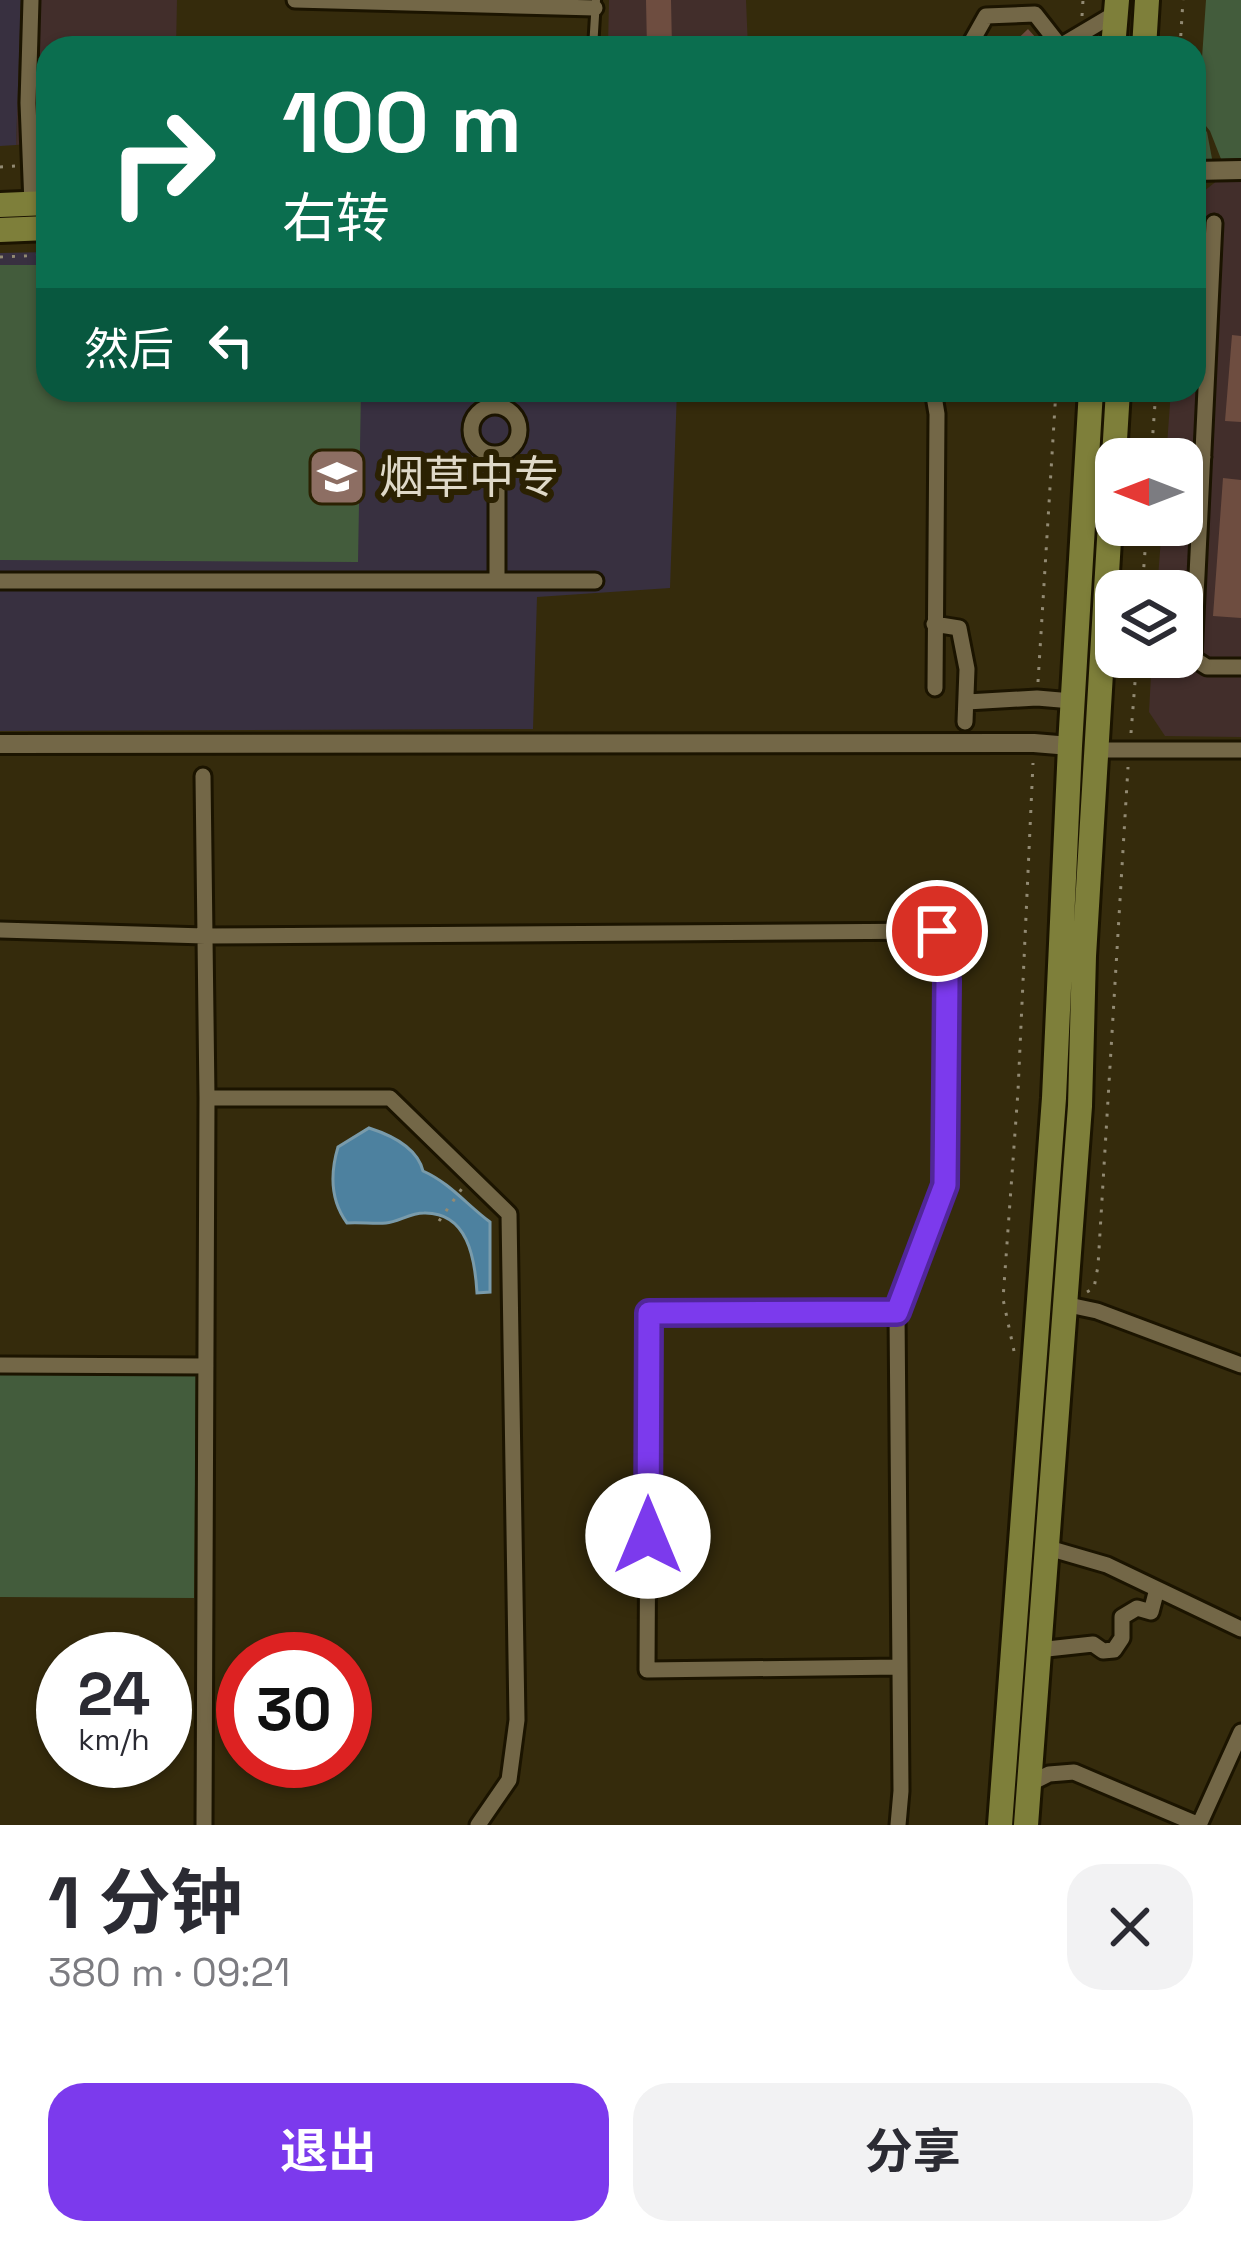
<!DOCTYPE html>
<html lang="zh">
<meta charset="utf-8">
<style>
:root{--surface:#fff;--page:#f2f2f3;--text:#2b2b33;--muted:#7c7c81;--accent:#7c3aed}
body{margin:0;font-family:"Space Grotesk","Noto Sans SC",sans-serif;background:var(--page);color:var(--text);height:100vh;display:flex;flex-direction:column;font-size:45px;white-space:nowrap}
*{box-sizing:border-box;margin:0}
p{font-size:39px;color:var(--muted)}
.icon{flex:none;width:66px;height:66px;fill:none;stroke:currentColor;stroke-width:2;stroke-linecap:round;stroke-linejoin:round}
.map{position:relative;height:1825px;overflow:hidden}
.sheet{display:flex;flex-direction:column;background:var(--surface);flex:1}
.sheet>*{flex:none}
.hud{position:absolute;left:36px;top:36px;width:1170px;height:366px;border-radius:36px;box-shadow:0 3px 9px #0004;background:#0b6e4f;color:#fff;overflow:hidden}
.needle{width:78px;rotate:270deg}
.tools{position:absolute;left:1095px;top:438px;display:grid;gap:24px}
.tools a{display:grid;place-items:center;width:108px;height:108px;border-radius:24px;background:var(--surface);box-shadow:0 3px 9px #0004;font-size:60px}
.speed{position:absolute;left:36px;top:1632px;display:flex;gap:24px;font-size:60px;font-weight:700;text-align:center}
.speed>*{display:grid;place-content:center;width:156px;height:156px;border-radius:50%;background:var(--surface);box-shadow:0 3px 9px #0004;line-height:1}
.speed small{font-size:30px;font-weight:400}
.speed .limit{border:18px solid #d22;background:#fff;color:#111}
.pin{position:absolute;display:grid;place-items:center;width:102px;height:102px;color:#fff;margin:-51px;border:6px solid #fff;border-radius:50%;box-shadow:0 3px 12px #0007}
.me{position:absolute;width:132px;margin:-66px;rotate:0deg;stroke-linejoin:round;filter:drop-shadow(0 0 9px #0008)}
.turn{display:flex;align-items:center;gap:42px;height:252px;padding:0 48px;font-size:54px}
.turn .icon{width:156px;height:156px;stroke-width:2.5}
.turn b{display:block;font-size:84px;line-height:102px}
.then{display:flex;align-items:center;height:114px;padding:0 48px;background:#0003;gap:24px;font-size:45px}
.round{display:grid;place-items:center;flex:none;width:126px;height:126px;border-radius:36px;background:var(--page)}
.summary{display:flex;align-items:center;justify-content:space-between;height:204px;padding:0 48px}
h1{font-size:72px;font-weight:700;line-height:90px}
.cta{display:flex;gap:24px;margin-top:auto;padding:24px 48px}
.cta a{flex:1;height:138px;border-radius:36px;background:var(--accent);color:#fff;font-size:48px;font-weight:700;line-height:138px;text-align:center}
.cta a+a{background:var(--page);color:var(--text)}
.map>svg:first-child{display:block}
.commercial{fill:#422e2b}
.education{fill:#383040}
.green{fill:#435c3c}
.water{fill:#4d819f;stroke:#799bab;stroke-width:3}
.building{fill:#6e4d40}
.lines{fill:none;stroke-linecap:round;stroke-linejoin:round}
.service-casing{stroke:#1b1400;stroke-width:14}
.minor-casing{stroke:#1b1400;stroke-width:21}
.tertiary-casing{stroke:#1b1400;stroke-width:24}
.primary-casing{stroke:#1b1400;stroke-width:30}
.path{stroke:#928a73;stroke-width:3;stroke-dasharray:3 9;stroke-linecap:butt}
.service{stroke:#736747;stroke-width:8}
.minor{stroke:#736747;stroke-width:15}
.tertiary{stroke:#736747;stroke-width:18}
.primary{stroke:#7e7f3a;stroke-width:24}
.route-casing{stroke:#51269a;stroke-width:30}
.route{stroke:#7c3aed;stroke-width:21}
.labels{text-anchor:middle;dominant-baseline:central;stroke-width:12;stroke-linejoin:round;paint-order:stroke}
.poi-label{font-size:45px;fill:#dfd9c8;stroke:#2b2102;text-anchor:start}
</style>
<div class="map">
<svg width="1241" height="1825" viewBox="0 0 1241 1825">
<rect width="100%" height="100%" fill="#352b0c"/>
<path class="commercial" d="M21,0H177L176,48H48V142L16,145Z
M609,0H746L748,48H608Z
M1218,180H1241V737L1165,736L1149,712L1152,657H1182V591H1157L1162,525H1182V459H1166L1171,390H1194V199Z"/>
<path class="education" d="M0,0H21L16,145L0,146Z
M48,252V390H677L670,588L537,597L533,729L0,731V253Z"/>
<path class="green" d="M1206,0H1241V158L1221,159L1210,131L1198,116Z
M1194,119L1207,132L1213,164L1194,162Z
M0,265H48V390H361L358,562L0,560Z
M196,1373L194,1598L0,1597V1375Z"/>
<path class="water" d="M369,1128C391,1135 417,1147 423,1171C450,1183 467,1205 490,1222V1292L477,1293C475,1259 468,1212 424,1213C410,1213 398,1222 386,1223C374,1224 359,1222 347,1223C330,1200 330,1174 338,1147Z"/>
<path class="building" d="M646,0H671L672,48H647Z
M1028,29L1045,48H1008Z
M1232,335L1241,336V422L1225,421Z
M1223,478L1241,480V618L1213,616Z"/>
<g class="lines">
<defs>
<path id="service" d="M593,48L596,0"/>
<path id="minor" d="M31,0L28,103L32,204
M295,0L595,8
M968,48L986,16L1035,14L1060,46
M1057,48L1116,13
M1214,223L1193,658L1207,667H1241
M933,390L937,414L935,688
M471 430a24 24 0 1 1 48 0a24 24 0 1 1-48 0Z
M497,454V581
M1144,459L1203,457
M0,581H595
M934,624L959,628L967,669L965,722
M967,702L1037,698L1072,701
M1096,750H1241
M203,776L207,1098L204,1825
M0,930L205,936L937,931L947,980L945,1185L897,1312L901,1791L898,1825
M207,1098H390L509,1214L517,1720L509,1780L478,1825
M1064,1304L1097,1311L1241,1365
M897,1312L649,1313L647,1670L900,1667
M0,1365L206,1366
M1045,1547L1107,1565L1241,1629
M1038,1650L1093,1644L1103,1651L1114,1650L1122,1638V1617L1137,1608L1151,1612L1157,1589
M1029,1784L1049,1774L1074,1772L1199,1825L1241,1732"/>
<path id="tertiary" d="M1194,171L1241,170
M0,744L1034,743L1070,746"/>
<path id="primary" d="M1113,48L1117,0
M1144,48L1147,0
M0,205L48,203
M0,230L48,228
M1000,1825L1054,1098L1070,746L1091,390
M1026,1825L1080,1106L1084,956L1118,390"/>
</defs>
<use href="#service" class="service-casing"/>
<use href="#minor" class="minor-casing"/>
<use href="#tertiary" class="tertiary-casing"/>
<use href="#primary" class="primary-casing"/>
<path class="path" d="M1082,16L1083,0
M1180,48L1183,0
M0,167L16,166
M0,257L48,255
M1152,445L1156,390
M1142,591L1147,525
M1038,682L1056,390
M1131,733L1137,657
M439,1221L463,1187
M1087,1292L1094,1288L1098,1266L1128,767
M1014,1351L1003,1299L1018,1091L1033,763"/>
<use href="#service" class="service"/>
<use href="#minor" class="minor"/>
<use href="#tertiary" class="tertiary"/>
<use href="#primary" class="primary"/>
</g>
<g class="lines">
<defs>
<path id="route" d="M648,1536L649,1313L897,1312L945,1185L947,980L937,931"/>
</defs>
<use href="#route" class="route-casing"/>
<use href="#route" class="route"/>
</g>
<defs>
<symbol id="school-square" viewBox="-11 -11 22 22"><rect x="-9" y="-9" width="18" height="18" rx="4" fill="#8d6e63" stroke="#2b2102"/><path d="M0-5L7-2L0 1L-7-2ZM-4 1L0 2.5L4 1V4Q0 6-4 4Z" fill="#fff"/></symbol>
</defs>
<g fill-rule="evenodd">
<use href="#school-square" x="304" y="444" width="66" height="66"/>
</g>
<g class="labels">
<g class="poi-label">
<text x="379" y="477">烟草中专</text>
</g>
</g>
</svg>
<div class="tools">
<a><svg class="needle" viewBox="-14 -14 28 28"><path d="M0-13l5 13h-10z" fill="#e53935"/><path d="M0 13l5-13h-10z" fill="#7c7c81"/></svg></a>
<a><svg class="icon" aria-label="layers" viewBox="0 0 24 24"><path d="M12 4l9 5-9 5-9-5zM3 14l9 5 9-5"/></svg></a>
</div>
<div class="speed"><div>24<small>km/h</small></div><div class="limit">30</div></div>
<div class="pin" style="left:937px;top:931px;background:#d93025"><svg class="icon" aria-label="arrive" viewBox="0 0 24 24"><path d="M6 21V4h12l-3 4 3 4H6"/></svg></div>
<svg class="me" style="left:648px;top:1536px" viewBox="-20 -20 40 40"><circle r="19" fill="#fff"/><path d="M0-13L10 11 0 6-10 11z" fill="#7c3aed"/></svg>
<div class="hud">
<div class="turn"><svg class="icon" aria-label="right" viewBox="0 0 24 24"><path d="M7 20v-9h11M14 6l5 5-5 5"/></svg><div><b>100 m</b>右转</div></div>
<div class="then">然后<svg class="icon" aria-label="left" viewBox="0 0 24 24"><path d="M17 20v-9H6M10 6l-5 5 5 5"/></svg></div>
</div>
</div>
<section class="sheet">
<div class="summary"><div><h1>1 分钟</h1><p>380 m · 09:21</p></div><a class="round"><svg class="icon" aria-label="close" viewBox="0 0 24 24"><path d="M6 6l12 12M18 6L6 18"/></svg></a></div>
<div class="cta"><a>退出</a><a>分享</a></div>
</section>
